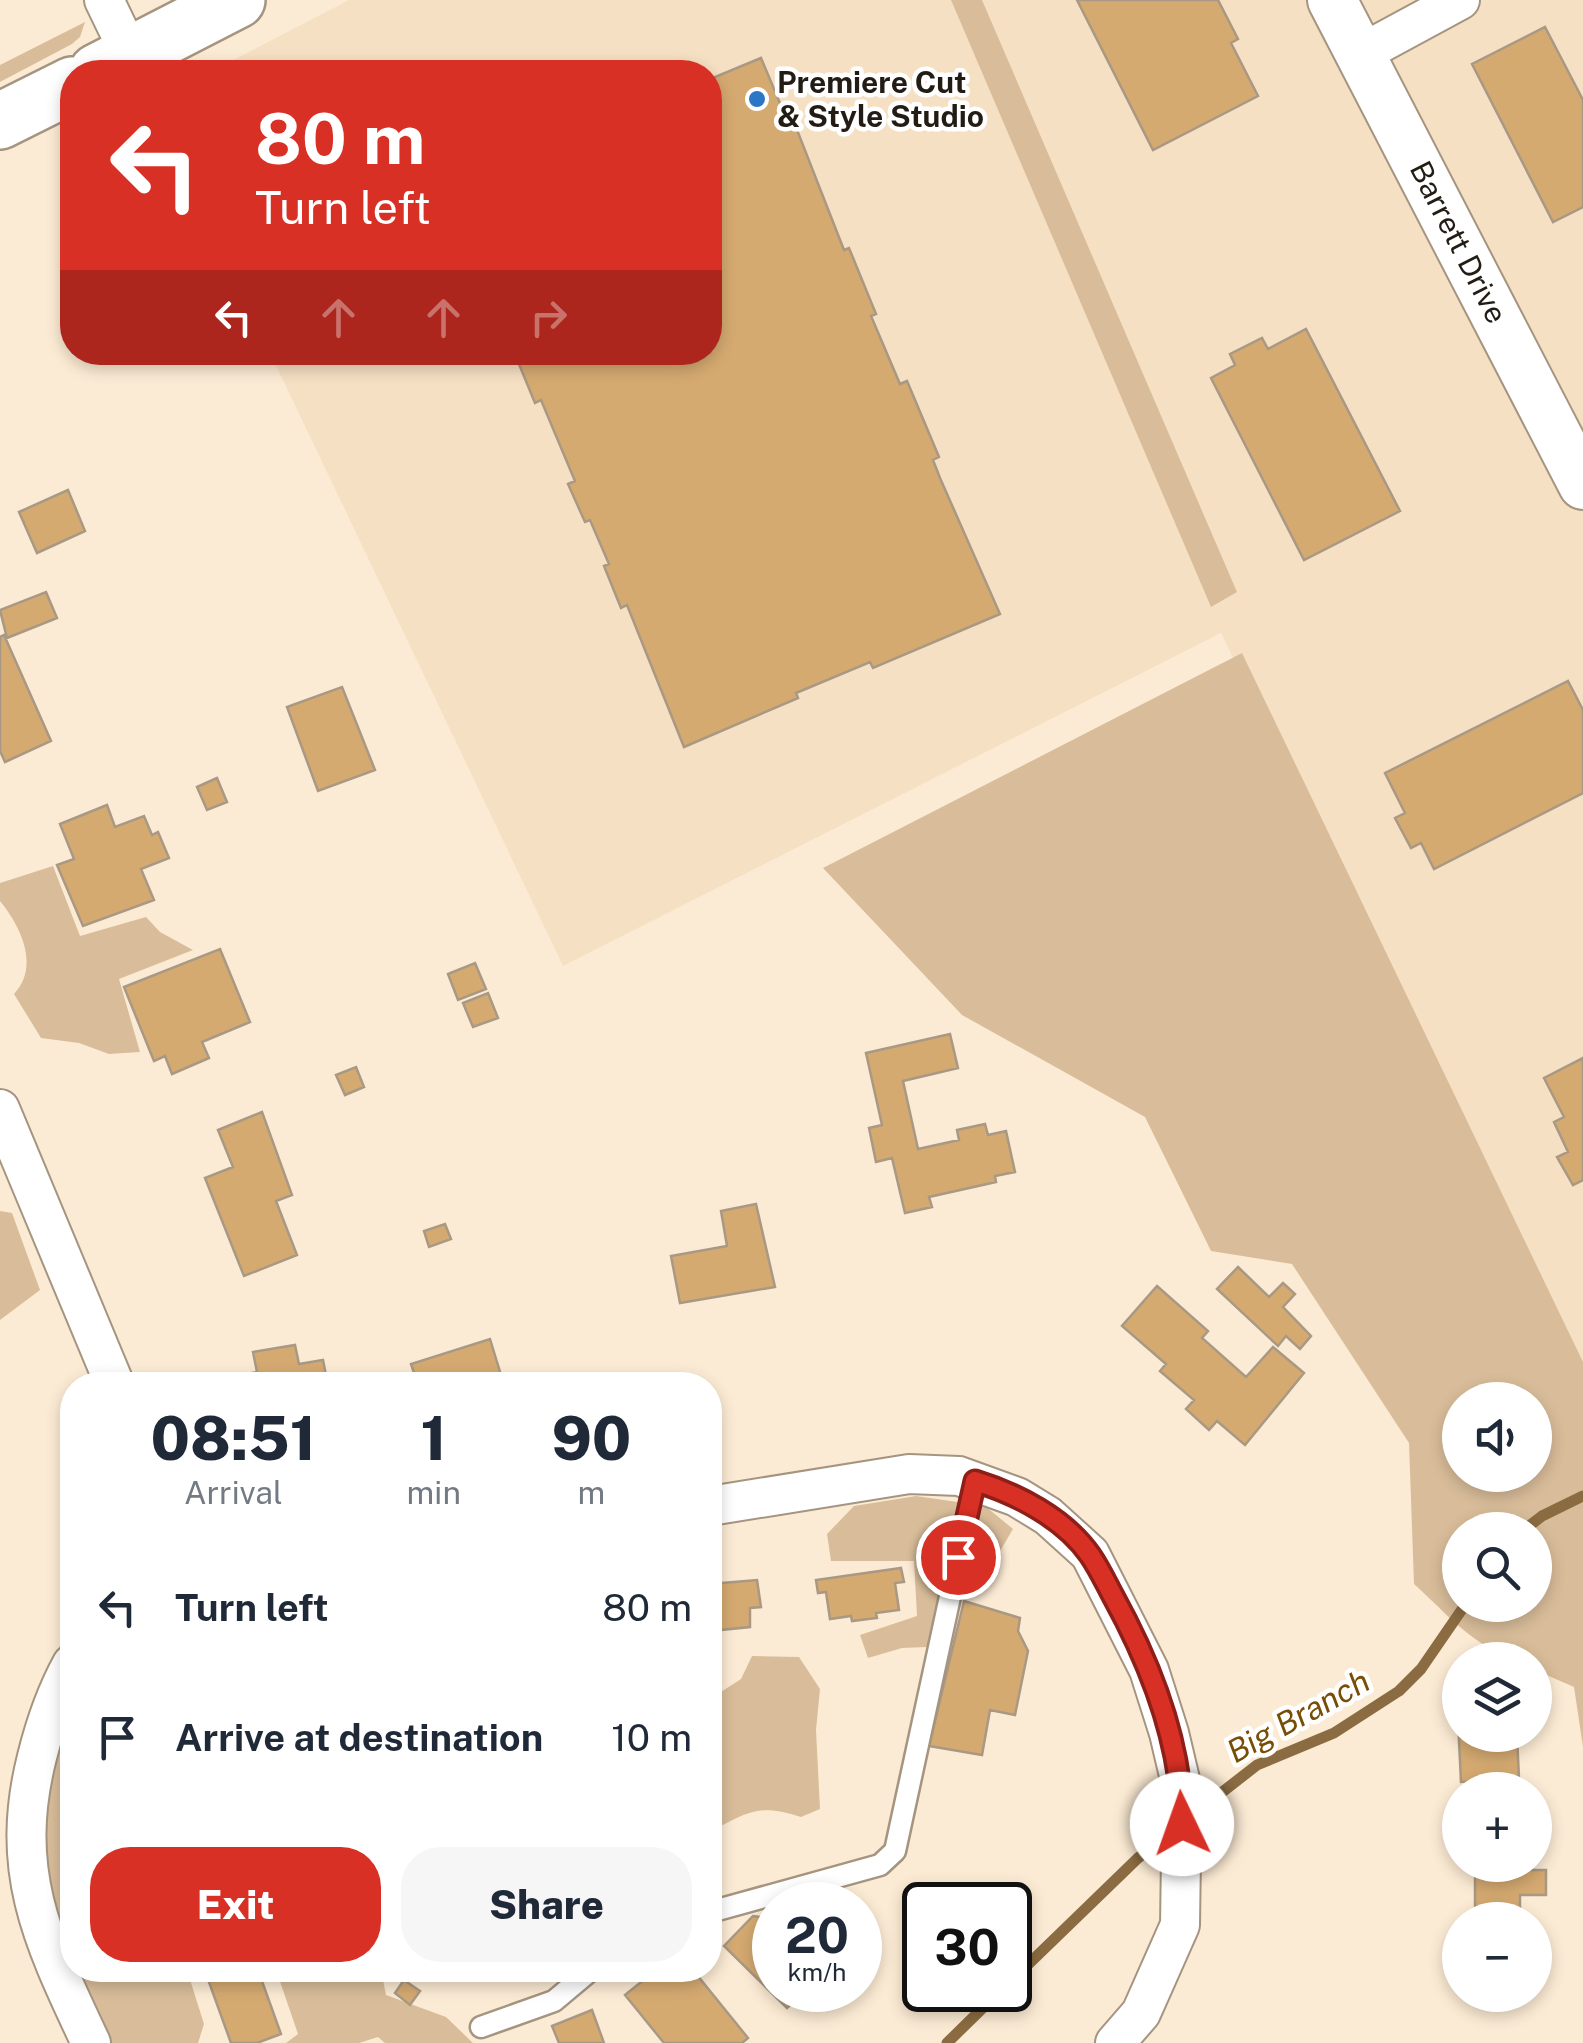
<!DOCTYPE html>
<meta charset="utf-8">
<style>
:root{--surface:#fff;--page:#f6f6f7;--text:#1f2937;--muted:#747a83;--accent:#d93025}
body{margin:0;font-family:"Public Sans",sans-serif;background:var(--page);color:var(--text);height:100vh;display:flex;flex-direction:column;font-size:38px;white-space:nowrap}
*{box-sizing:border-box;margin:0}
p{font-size:32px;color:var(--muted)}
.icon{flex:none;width:55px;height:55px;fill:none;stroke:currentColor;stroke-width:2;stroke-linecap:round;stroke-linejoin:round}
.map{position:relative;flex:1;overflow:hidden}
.sheet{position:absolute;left:60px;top:1372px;width:662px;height:610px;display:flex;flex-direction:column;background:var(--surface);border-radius:40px;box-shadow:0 5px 15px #0003}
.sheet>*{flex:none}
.banner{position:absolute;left:60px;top:60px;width:662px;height:305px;border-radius:40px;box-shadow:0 5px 15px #0003;background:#d93025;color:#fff;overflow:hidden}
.fabs{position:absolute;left:1442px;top:1382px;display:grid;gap:20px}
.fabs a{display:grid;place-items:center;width:110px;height:110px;border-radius:50%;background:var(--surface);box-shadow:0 5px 15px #0003;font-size:50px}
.speed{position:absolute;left:752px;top:1882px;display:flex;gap:20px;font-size:50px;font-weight:700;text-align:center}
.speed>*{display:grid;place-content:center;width:130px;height:130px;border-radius:50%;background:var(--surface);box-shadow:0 5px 15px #0003;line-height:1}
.speed small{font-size:25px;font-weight:400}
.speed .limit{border:5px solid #111;border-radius:15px;background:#fff;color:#111}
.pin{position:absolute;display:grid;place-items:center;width:85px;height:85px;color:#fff;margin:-42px;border:5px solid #fff;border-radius:50%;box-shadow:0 2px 10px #0007}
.me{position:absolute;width:110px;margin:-55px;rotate:357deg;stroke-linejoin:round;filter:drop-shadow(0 0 8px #0008)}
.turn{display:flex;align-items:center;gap:35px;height:210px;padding:0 30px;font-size:45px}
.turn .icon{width:130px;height:130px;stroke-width:2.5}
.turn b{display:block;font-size:70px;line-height:85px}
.lanes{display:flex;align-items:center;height:95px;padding:0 30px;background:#0003;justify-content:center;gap:50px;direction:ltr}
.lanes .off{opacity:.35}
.eta{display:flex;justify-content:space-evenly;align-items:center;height:170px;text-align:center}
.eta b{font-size:60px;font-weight:800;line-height:70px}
.primary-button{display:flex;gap:20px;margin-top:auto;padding:20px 30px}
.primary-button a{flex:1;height:115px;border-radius:40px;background:var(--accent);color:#fff;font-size:40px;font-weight:800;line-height:115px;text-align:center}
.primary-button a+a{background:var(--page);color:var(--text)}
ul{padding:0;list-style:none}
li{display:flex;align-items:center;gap:30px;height:130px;padding:0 30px}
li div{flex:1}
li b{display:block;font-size:38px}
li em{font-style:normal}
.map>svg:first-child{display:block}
.built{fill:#f6e0c3}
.green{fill:#d9bd9a;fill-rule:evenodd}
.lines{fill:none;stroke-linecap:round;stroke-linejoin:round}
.stream{stroke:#8b6c42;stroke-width:11}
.building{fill:#d5aa71;stroke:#a99984;stroke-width:2.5}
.service-casing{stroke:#a59580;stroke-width:25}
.minor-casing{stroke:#a59580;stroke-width:42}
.tertiary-casing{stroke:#a59580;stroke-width:52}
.primary-casing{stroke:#a59580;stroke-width:60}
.service{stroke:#fff;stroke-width:20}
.minor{stroke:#fff;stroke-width:38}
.tertiary{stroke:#fff;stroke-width:48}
.primary{stroke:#fff;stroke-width:55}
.route-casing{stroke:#8d1f18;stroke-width:25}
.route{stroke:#d93025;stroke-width:18}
.poi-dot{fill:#2c76c7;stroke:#fff;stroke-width:4}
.labels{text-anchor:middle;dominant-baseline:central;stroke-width:9;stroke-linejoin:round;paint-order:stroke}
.poi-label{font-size:30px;font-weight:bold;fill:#221c14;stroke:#fff;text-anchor:start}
.street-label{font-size:30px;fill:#221c14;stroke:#fff}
.water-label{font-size:32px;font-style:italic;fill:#774e04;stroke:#fff}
</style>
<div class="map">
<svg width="1583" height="2043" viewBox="0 0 1583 2043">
<rect width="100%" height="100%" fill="#fcebd4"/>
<path class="built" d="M349,0H1583V1396L1535,1400L1249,691L1221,633L563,966L270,353L710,352V72H210Z"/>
<path class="green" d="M951,0H982L1237,592L1211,607Z
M85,22L80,37L72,44L0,82V65Z
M1242,653L1583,1362V1747L1574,1687L1535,1670V1660C1483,1660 1450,1616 1414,1584L1409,1443L1292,1264L1211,1251L1145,1117L962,1015L823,868ZM1460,1400H1535V1475H1460ZM1535,1530V1605H1460V1530Z
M53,866L80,936L146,917L160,932L193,950L119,979L140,1052L109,1054L79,1043L41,1038L14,994C40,966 21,927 0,901V883Z
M0,1211L12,1213L40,1290L0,1320Z
M916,1496L985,1506L1013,1529L993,1563L970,1577L962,1597L927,1647L902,1648L868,1658L860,1635L917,1616L914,1561H831L827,1534L854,1506Z
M752,1656L799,1657L820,1689L816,1730L820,1809L801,1817C765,1805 752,1809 719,1827L710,1852V1699L741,1679Z
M71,1735L72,1736V1967L42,1875L46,1760Z
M74,1970H187L204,2024L198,2043H109Z
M276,1970H381L386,1995L446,2017L473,2043H385L378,2037L359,2043H286L298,2034Z"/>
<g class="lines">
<path class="stream" d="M1524,1530L1542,1516L1583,1496
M1189,1818L1257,1765L1334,1733L1399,1691L1421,1669L1465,1605
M1010,1982L1138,1858L1175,1830
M947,2043L1001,1990"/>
</g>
<path class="building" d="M1077,0H1218L1238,39L1231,43L1258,96L1153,150Z
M1545,27L1583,100V207L1553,222L1472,64Z
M761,58L787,120L792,117L844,250L849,248L876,314L871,316L900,384L907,381L939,457L933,460L940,478L1000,614L873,668L870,662L808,688L796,693L798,698L684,747L627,605L621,608L604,566L609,564L590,520L585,522L568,484L575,481L541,400L535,403L514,352H710V79Z
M1306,329L1400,511L1304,560L1211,378L1235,365L1230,354L1262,338L1268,349Z
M68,490L85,531L37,553L19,512Z
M46,592L57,618L7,638L0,610Z
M4,635L51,741L5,762L0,751V637Z
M1568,681L1583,710V793L1434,869L1421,843L1411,848L1395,818L1405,813L1385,773Z
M342,687L375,770L318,791L287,707Z
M217,778L227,802L207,810L197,787Z
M107,805L115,827L144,816L152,835L158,832L169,858L141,869L154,900L83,926L57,865L74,859L60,824Z
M220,949L250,1022L202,1042L209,1058L172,1074L165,1056L154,1061L124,987Z
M475,963L486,989L458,1000L448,974Z
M488,993L498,1018L473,1027L463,1003Z
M950,1034L958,1068L903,1081L918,1149L959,1140L957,1130L985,1124L988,1135L1006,1131L1015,1172L995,1176L996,1182L929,1197L932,1207L905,1213L892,1158L876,1162L869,1128L882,1125L866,1053Z
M1583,1058V1180L1573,1185L1557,1157L1568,1152L1554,1122L1564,1117L1544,1078Z
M356,1067L364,1087L345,1095L336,1075Z
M262,1112L292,1195L276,1201L297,1255L244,1276L205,1178L233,1167L218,1130Z
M756,1204L775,1287L680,1303L671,1256L727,1246L721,1211Z
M445,1224L451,1239L429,1247L424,1231Z
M1238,1267L1269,1297L1283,1283L1295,1294L1283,1307L1311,1336L1300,1349L1286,1336L1278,1346L1217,1289Z
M1157,1286L1208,1331L1202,1338L1246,1377L1273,1347L1304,1373L1245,1445L1217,1421L1209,1430L1186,1409L1194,1400L1160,1371L1166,1364L1122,1326Z
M490,1339L504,1385H418L411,1364Z
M295,1345L299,1364L323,1360L328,1385H232L230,1377L257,1372L253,1352Z
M901,1568L904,1582L895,1583L899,1610L876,1613L877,1618L852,1621L851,1616L830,1619L826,1592L818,1593L816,1580Z
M757,1580L761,1607L750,1608V1627L710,1631V1584Z
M964,1601L1020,1618L1018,1631L1028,1651L1015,1715L990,1710L982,1755L929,1746Z
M1457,1700H1460V1735H1517L1519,1779L1461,1782Z
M1475,1865H1525V1870H1546V1895H1520V1913L1475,1914Z
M753,1916L775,1919V1990H807L787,2008L724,1946Z
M198,1970H258L281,2034L257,2043H231L205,1971L199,1974Z
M656,1970H693L748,2038L742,2043H664L625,1995Z
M404,1980L420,1991L410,2005L395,1993Z
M592,2010L604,2043H559L552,2026Z"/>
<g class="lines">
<defs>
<path id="service" d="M710,1912L880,1865L895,1851L975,1481
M481,2027L554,2001L591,1970"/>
<path id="minor" d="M104,0L131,56
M1362,53L1460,0
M0,1109L115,1385
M710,1506L909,1474L959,1476L1017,1497L1048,1516L1090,1554L1149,1670L1169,1733L1182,1788L1180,1925L1141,2013L1115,2043
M72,1664C56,1693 45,1725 37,1757C8,1871 43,1941 91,2043"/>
<path id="tertiary" d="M1332,0L1583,485"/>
<path id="primary" d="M97,72L237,0
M0,121L72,85"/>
</defs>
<use href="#service" class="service-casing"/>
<use href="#minor" class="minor-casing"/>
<use href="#tertiary" class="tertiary-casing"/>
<use href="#primary" class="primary-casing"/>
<use href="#service" class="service"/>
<use href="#minor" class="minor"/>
<use href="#tertiary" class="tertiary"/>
<use href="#primary" class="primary"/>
</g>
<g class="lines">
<defs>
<path id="route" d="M958,1557L975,1481C1017,1494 1064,1518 1090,1555C1099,1568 1106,1583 1113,1596C1151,1665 1182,1744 1182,1824"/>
</defs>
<use href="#route" class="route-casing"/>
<use href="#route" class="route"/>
</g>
<circle class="poi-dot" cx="757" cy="99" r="10"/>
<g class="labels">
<g class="poi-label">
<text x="777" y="82">Premiere Cut<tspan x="777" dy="34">&amp; Style Studio</tspan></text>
</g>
<g class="street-label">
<text transform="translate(1459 242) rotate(63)">Barrett Drive</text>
</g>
<g class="water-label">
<text transform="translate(1298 1716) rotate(-29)">Big Branch</text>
</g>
</g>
</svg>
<div class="fabs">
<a><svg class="icon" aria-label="sound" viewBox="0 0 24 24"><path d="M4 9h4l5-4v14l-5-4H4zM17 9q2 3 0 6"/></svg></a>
<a><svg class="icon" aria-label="search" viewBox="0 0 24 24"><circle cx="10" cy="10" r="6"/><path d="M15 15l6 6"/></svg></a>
<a><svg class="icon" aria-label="layers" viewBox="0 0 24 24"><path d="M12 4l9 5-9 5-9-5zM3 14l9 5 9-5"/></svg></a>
<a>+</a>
<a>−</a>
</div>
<div class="speed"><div>20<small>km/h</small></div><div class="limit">30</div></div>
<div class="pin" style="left:958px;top:1557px;background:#d93025"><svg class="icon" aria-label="arrive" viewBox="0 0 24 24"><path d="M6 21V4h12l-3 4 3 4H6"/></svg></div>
<svg class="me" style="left:1182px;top:1824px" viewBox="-20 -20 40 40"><circle r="19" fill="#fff"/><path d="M0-13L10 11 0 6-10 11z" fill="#d93025"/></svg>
<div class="banner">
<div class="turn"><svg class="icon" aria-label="left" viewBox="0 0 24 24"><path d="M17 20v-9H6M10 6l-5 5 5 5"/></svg><div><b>80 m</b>Turn left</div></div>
<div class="lanes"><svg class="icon" aria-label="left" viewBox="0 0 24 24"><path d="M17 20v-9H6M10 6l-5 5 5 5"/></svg><svg class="icon off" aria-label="ahead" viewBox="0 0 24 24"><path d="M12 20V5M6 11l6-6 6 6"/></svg><svg class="icon off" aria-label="ahead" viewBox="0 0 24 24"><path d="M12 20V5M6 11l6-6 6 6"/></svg><svg class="icon off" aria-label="right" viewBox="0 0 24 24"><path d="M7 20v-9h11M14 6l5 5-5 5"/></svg></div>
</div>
<section class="sheet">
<div class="eta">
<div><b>08:51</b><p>Arrival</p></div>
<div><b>1</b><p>min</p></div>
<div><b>90</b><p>m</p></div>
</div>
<ul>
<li><svg class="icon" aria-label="left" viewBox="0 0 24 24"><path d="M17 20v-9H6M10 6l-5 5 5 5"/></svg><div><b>Turn left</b></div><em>80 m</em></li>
<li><svg class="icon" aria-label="arrive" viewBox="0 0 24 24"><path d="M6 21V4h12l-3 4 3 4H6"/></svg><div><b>Arrive at destination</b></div><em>10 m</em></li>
</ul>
<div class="primary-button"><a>Exit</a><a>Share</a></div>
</section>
</div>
